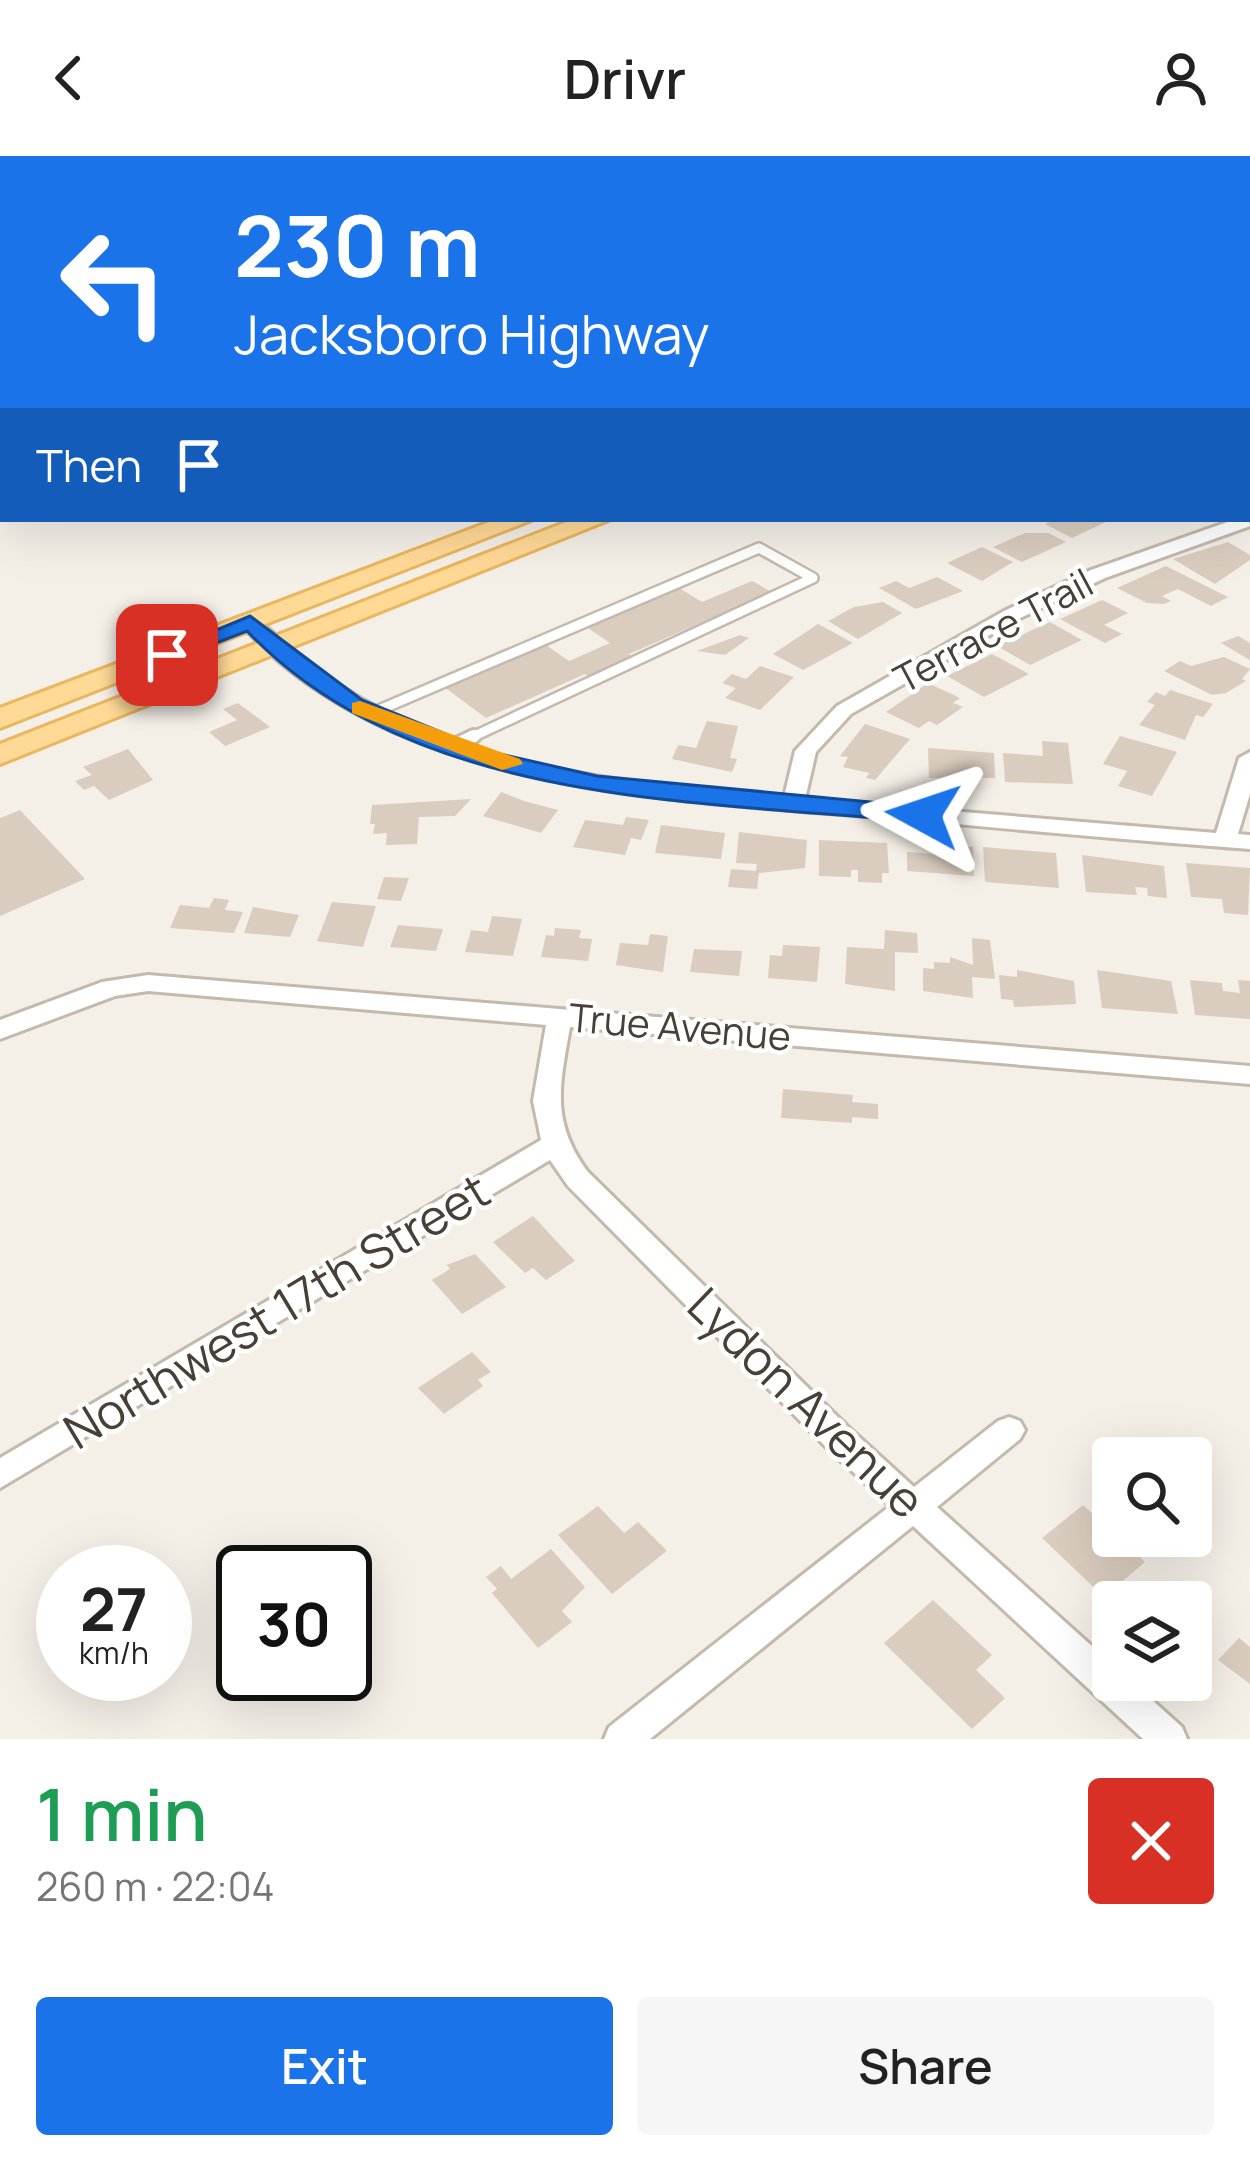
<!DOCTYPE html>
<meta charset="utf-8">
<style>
:root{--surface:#fff;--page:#f6f6f6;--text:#222;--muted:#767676;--accent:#1a73e8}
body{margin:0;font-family:Manrope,sans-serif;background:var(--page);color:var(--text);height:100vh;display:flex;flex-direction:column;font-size:45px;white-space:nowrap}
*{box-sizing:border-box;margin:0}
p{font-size:39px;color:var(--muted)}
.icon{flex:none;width:66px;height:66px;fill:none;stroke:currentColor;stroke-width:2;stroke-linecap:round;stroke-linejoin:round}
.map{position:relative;height:1583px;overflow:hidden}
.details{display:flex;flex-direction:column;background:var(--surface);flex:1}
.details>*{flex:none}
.top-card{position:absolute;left:0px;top:0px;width:1251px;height:366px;box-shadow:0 12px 48px #0002;background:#1a73e8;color:#fff;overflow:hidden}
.fabs{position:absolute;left:1092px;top:1281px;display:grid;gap:24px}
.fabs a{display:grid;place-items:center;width:120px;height:120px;border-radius:12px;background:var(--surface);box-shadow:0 12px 48px #0002;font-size:60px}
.speed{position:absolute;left:36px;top:1389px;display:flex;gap:24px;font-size:60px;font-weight:700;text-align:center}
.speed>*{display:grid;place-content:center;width:156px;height:156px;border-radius:50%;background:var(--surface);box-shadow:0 12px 48px #0002;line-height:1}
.speed small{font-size:30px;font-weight:400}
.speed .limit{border:6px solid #111;border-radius:18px;background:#fff;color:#111}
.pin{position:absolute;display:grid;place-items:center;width:102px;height:102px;color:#fff;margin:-51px;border-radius:24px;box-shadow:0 6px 18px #0006}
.me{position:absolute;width:132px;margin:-66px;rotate:275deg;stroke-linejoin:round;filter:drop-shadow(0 0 9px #0008)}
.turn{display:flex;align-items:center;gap:42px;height:252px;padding:0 36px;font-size:54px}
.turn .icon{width:156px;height:156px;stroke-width:2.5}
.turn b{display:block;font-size:84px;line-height:102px}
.then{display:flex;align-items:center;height:114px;padding:0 36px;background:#0003;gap:24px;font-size:45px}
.round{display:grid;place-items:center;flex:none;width:126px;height:126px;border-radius:12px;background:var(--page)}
.headline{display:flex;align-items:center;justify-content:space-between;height:204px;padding:0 36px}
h1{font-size:72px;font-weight:600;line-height:90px;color:#1e9e55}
.action{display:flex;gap:24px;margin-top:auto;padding:24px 36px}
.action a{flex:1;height:138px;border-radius:12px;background:var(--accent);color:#fff;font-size:48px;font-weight:600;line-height:138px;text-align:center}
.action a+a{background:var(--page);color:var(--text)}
header{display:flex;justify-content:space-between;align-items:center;height:156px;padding:0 36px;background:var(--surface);font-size:54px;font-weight:600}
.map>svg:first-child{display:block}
.building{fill:#dacdbf}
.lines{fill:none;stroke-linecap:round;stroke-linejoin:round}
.service-far1-casing{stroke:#c4b9ac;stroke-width:14}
.service-casing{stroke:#c4b9ac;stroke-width:18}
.minor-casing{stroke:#c4b9ac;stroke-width:6}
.primary-casing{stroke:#eab65f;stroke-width:6}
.service-far1{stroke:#fff;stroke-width:9}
.service{stroke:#fff;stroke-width:12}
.minor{fill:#fff;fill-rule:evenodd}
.primary{fill:#ffd996;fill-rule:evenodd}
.route{fill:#1a73e8;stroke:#114b97;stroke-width:3}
.slow{fill:#f59e0b}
.labels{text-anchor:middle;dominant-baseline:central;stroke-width:9;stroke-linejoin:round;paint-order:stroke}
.street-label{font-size:39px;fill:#483f36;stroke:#fff}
.near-street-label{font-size:48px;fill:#483f36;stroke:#fff}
</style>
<header><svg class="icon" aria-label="back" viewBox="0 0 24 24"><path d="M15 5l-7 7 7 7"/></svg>Drivr<svg class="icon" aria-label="person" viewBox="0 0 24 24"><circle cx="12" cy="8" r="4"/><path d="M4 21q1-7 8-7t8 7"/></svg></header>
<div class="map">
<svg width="1250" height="1583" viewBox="0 0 1250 1583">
<rect width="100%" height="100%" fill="#f4efe7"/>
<path class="building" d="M1057,363H1112L1072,382L1045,368Z
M1025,377H1048L1066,386L1022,406L993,391Z
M1228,386L1250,399V404L1215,428L1173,403Z
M982,391L1013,406L982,425L947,407Z
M1166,410L1228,441L1211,450L1178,433L1162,440L1171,445L1164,448L1147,447L1117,432Z
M937,421L963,435L916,453L879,432L896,425L909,432Z
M752,425L772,436L629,498L635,502L590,521L585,518L486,562L440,528L540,485L569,505L610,487L582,468L674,429L702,446Z
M1102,444L1128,457L1104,469L1122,478L1105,487L1060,463Z
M883,446L902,457L858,483L828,465L854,451Z
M1050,466L1082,484L1030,509L997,490Z
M818,468L853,487L803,514L773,498Z
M740,479L749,482L725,499L697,495Z
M1238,480L1250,487V504L1221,487Z
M992,498L1029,518L984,541L947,520Z
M1224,501L1250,513L1242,523L1246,525L1226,537L1212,539L1164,515L1180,505L1191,510Z
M760,510L794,521L760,554L725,542L736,532L722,527L732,518L746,523Z
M928,527L960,542L953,547L963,551L937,569L929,565L919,572L886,556Z
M1170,534L1213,548L1203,561L1196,559L1185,584L1139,569L1155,549L1147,546L1156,536L1165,540Z
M238,547L270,571L225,590L209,576L237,564L223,553Z
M707,565L738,570L730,602L737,603L732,616L672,603L678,589L696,592Z
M865,568L910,583L875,624L866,622L869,617L843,611L848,601L840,600Z
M1120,580L1177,596L1152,640L1118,630L1127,615L1103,608Z
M1042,585L1068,587L1073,628L1005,626L1003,597L1043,600Z
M928,592L994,597L995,622H929Z
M128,593L153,624L109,644L94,630L84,634L75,625L92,619L83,611Z
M501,636L524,645L558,654L541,677L483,660Z
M471,643L455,660L419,661L417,688L386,689L387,677L373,678L375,668H370L372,649Z
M20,654L85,723L0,760V662Z
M626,661L649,664L641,684L631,682L625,699L573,691L585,664L623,669Z
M661,669L725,677L721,703L655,697Z
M739,676L807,684L805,712L759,717L757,733L728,731L731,713L756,715L757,708L736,707Z
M819,684L887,687L889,717H882V727L858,726V714H851V721L819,720Z
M936,688L973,691L974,720L907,715V696L937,698Z
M983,691L1056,697L1059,732L985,726Z
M1082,699L1164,710L1167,742L1148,740L1147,732L1135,731L1137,739L1086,736Z
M1186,707L1250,712L1248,759L1224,757L1222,743L1191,741Z
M384,721L409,722L401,745L377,743Z
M214,742L229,744L225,754L243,756L234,777L170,772L180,749L209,752Z
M332,746L376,750L363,791L317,785Z
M253,751L299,759L290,781L244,777Z
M492,760L522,763L513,800L465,796L471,774L488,776Z
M398,769L443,773L436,795L390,791Z
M555,772L581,774L579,782L592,783L588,805L541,801L546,779L554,780Z
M885,774L917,777L918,797L895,796V835L845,828L847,791L884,793Z
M650,778L668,780L663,816L616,809L620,787L648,789Z
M972,782L990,784L995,823L972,821L973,842L923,835V812L934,813V806L950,807V801L973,809Z
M783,789L820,791L817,826L768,822L770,799L782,800Z
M694,793L742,795L739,820L690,816Z
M1017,814L1074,825L1076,848L1014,851L1013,844L1001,843L999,819L1017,821Z
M1097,814L1171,825L1178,858L1102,852Z
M1190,824L1222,827L1223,835L1240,837L1238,824L1250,825V863L1195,859Z
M783,933L853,939L852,946L878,948V963L852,961V967L781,962Z
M533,1060L575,1105L546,1124L533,1112L525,1117L493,1086Z
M475,1098L506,1131L462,1158L432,1124L450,1113L447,1109Z
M472,1196L491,1216L478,1224L483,1230L444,1258L418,1232Z
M1083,1349L1145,1406L1104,1441L1042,1382Z
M598,1350L624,1377L638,1366L667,1395L612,1438L558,1379Z
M551,1393L585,1431L562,1455L572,1466L538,1492L492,1437L497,1433L486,1421L501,1410L511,1423Z
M933,1444L992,1499L976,1514L1005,1542L972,1573L884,1487Z
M1239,1482L1250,1491V1528L1218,1504Z"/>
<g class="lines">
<defs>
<path id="service-far1" d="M372,557L759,392L813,422L468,583"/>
<path id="service" d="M453,590L474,580"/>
<path id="minor" d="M1248,104H1250V112H1248Z
M0,108L3,109V118L0,117Z
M1248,359L1250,370L1105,422L1018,463L851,558L816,596L805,643L1216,677L1239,602L1250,596V638L1238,678L1250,679V693C1126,684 1002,672 878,661C670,644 389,636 240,467L243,463H257C278,481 298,500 320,516C451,613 627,628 784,641L795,595L837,550L1004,455L1091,414L1236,363H1248Z
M148,819L1250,910V928L570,871C560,929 550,965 588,1016L848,1271L914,1331L998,1265L1009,1261L1020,1265L1025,1274L1020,1283L937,1351L1113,1509V1524H1130L1182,1571L1187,1583H1143L913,1370L650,1583H604L609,1571L890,1350L826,1291L568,1030L550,1004L0,1332V1302L541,984L533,945L546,869L148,835L115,840L0,883V864L102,826Z"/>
<path id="primary" d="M1250,30V43L1248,44V31Z
M497,363H534L0,572V552Z
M574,363H611L0,608V588Z"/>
</defs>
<use href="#service-far1" class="service-far1-casing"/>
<use href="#service" class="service-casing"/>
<use href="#minor" class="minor-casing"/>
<use href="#primary" class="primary-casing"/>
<use href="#service-far1" class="service-far1"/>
<use href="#service" class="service"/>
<use href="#minor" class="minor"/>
<use href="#primary" class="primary"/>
</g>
<path class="route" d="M250,460L362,544L487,595L597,620L923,651L935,659L923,666C697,644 416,651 247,475L175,503L156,499Z"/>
<path class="slow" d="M360,545L520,603L523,608L502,614L352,557V547Z"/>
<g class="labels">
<g class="street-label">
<text transform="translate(993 474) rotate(-28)">Terrace Trail</text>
<text transform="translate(680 870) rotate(5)">True Avenue</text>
</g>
<g class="near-street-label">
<text transform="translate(276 1154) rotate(-31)">Northwest 17th Street</text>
<text transform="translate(807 1246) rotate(44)">Lydon Avenue</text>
</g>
</g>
</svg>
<div class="fabs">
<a><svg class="icon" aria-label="search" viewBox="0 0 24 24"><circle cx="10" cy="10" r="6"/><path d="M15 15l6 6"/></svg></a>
<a><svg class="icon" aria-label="layers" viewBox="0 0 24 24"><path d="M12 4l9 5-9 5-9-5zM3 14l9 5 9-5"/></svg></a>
</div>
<div class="speed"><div>27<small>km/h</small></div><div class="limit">30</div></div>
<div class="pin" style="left:167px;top:499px;background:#d93025"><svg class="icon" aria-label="arrive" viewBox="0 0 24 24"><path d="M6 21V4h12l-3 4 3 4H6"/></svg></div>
<svg class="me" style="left:923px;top:659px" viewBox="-20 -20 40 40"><path d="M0-17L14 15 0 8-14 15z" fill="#1a73e8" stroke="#fff" stroke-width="4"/></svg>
<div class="top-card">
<div class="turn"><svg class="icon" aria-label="left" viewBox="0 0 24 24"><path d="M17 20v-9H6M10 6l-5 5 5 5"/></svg><div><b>230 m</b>Jacksboro Highway</div></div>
<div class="then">Then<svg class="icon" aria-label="arrive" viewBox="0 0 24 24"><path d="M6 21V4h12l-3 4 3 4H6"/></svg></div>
</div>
</div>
<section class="details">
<div class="headline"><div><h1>1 min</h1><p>260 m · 22:04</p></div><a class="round" style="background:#d93025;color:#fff"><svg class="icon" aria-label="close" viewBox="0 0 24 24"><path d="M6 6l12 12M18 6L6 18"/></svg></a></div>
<div class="action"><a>Exit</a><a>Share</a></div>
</section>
